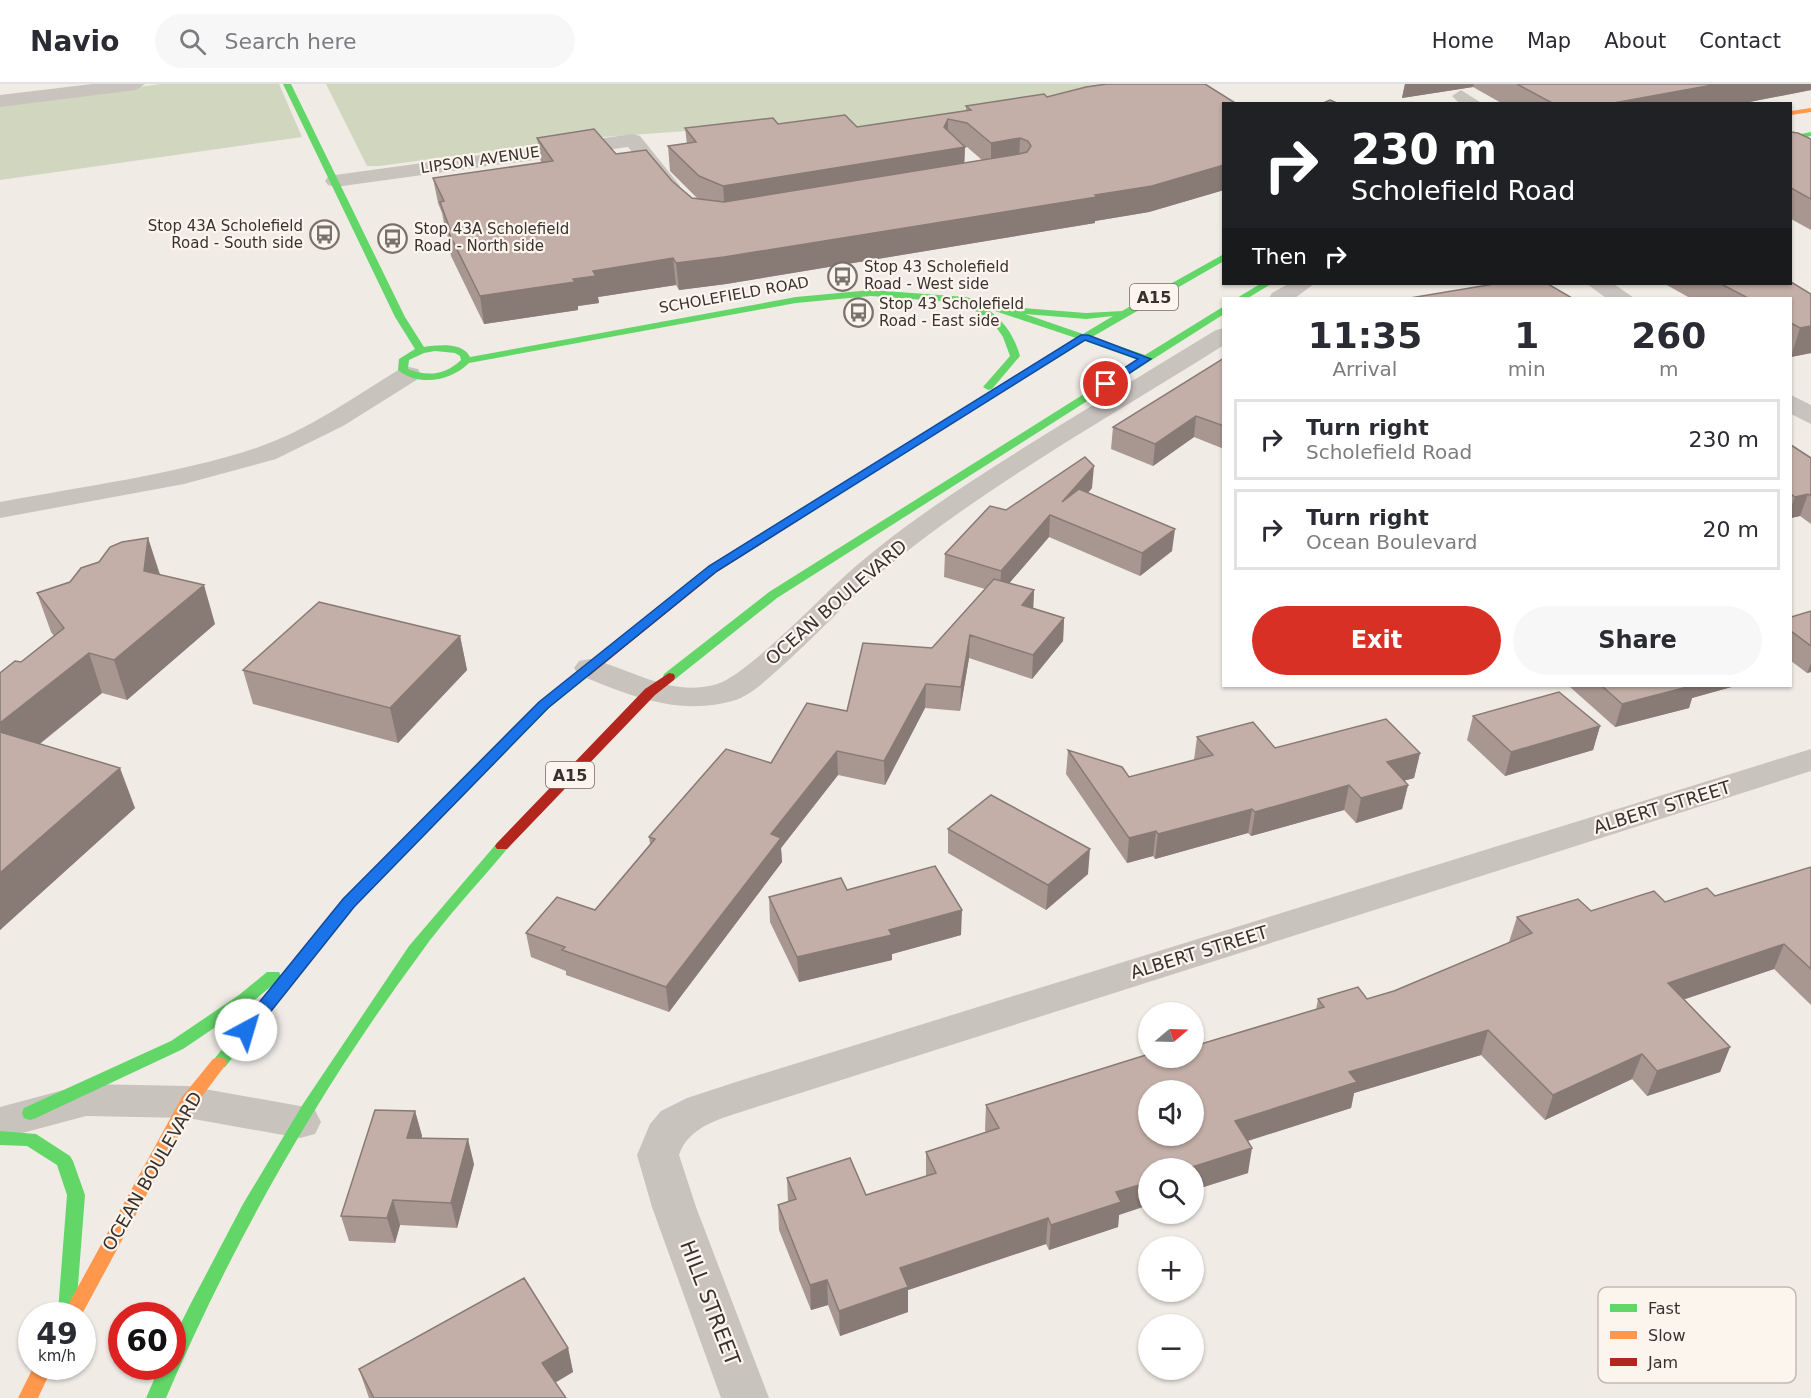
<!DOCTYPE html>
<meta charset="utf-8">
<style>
:root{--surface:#fff;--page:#f7f7f7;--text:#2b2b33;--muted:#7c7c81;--line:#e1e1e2;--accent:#d93025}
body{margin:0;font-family:"DejaVu Sans",sans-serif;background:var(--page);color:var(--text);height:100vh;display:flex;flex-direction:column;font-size:22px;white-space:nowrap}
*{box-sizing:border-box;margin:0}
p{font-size:20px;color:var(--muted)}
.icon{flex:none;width:33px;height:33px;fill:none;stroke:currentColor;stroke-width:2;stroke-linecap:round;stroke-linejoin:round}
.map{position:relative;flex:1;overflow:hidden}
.drawer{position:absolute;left:1222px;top:213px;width:570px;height:390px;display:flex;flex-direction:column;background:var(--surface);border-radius:0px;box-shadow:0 2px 4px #0004}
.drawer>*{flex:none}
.guide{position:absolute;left:1222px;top:18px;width:570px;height:183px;border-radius:0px;box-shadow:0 2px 4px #0004;background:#202124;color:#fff;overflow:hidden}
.needle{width:39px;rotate:71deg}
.buttons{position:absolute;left:1138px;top:918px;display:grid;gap:12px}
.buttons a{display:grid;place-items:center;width:66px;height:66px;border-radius:50%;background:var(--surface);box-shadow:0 2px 4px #0004;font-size:30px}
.speed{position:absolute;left:18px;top:1218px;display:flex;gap:12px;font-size:30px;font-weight:700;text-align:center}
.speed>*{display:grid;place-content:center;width:78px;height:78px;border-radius:50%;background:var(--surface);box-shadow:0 2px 4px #0004;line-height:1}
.speed small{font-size:15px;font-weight:400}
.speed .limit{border:9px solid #d22;background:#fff;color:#111}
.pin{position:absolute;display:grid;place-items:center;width:51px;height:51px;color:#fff;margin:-26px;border:3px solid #fff;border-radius:50%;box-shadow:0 2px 6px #0007}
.me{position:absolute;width:66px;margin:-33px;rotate:39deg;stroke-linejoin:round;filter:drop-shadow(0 0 4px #0008)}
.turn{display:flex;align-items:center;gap:21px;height:126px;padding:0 30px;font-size:27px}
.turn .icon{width:78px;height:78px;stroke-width:2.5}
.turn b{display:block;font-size:42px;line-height:51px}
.then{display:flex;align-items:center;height:57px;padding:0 30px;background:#0003;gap:12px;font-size:22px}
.eta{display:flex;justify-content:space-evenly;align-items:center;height:102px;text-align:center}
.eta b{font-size:36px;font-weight:700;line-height:42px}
.cta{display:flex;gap:12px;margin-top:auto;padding:12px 30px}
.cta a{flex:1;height:69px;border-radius:36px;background:var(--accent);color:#fff;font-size:24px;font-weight:700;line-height:69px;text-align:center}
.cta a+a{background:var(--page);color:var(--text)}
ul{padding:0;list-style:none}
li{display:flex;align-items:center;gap:18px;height:81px;margin:0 12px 9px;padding:0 18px;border:3px solid var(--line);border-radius:0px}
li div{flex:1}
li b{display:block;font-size:22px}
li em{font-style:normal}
header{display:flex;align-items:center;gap:36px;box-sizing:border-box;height:84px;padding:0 30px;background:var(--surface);border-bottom:2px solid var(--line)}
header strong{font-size:28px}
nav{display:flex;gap:33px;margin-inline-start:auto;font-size:21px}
.search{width:420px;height:54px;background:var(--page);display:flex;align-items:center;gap:15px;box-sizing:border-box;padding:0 21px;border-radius:33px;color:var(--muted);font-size:22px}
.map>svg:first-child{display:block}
.green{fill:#d1d6bf}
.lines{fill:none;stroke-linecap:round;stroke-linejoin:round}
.street{fill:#c9c3be;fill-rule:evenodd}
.fast{fill:#63d668;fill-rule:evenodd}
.slow{fill:#ff974d;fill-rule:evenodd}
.jam{fill:#b3261e;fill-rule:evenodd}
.wall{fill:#a89690;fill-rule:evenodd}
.shaded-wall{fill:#887a75}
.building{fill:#c3afa7;stroke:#887a75;stroke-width:1.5;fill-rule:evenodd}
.route{fill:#1a73e8;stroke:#114b97;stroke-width:1.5}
.labels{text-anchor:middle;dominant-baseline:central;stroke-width:4.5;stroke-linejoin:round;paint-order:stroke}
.far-street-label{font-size:15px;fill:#3b302b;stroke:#fbf5ee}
.far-poi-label{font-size:15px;fill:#3b302b;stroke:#fbf5ee;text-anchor:start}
.shield{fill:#fbf5ee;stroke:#756b66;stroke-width:1.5}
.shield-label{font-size:16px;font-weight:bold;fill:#3b302b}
.street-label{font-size:18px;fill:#3b302b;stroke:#fbf5ee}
.near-street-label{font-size:21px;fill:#3b302b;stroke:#fbf5ee}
.key{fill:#fbf5ee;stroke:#c1bab4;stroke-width:1.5}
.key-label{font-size:16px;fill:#3b302b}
</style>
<header>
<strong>Navio</strong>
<div class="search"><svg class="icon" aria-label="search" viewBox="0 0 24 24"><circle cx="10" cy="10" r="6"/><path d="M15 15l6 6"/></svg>Search here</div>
<nav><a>Home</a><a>Map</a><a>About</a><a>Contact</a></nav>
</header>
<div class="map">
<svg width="1811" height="1314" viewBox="0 0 1811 1314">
<rect width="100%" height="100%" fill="#f0ebe5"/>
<path class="green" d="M161,0H279L302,53L0,96V21Z
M326,0H1131L1069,26L688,62L686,47L589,54L379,82H367Z"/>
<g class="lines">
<path class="street" d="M92,0H145L136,6L0,23V11Z
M1461,6L1483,20H1460L1452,12Z
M633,50L640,52L677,98L680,102L677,106H663L628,63L335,103L328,101L325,97L328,93L335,91Z
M1288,200H1314L1295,214H1269L1272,209Z
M1587,200H1614L1634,214H1606Z
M1224,244V261C1110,333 990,399 886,484C849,515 816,552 780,584C767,595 753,610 736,616C680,633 631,612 579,591L574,584L579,577L590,575C633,585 671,614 717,600C743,593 812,523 835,501C897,443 969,398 1041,353C1099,317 1157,282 1216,246Z
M409,283L418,285L421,290L418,295L343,342L276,375L184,400L0,434V418C85,402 173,391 256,364C307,347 354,313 400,285Z
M1791,311L1811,321V340L1791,330Z
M1811,665V687L747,1026C720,1035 689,1042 679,1071L696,1123L769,1314H721L652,1123L637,1071L650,1040L661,1027L687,1014L739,997Z
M86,1000L188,1002L300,1022L315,1026L321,1038L315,1050L300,1054L188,1034L86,1032L0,1055V1023Z"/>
<path class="fast" d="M283,0H291L405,233L424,263C438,261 463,258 470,273L796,213L871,206L966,213L998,222L1086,229L1122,227L1224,170V177L1092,253L1145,271L1221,224L1224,223V230L777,514L674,596H664L663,593L664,590L769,508L1138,276L1085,257L839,409L835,408V404L1076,254L986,224C1004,237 1014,251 1020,272L992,305L988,306L983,303L1010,272L1003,253L994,240L964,219L871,212L796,219L469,279C451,297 419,303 398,286L399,275L415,265L395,233ZM1025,230L1086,235L1113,232L1083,250ZM435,267L455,269L460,272L461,276C445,291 428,293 408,285L409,276L424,269Z
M1811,48V52L1791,56V52Z
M1260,200H1271L1248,214H1237Z
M584,585L589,586L590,589L589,592L549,624L354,823L225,983L219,985L213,983L211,979L275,899L251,919L183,965L36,1034L30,1036L24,1034L22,1029L24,1024L171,957L239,911L267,888H279L281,892L344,815L539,618L579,586Z
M502,757L507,759L509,762L507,765C478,800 446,833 420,870C319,1006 233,1158 166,1314H146L160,1282H172V1257L190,1221L243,1120L303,1020L409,862L497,759Z
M0,1047L36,1050L70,1072L73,1077L85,1111L76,1227L74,1232H60L58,1227L67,1111L57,1081L27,1062L0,1061Z"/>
<path class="slow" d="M1811,24V28L1791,31V27Z
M219,973L225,975L227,979L194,1023L81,1232H62L182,1013L213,975Z
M34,1282H53L38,1314H18Z"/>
<path class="jam" d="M839,403L843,404V408L717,488L589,592H579L578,589L579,586L709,482Z
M669,589L674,590L675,593L674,596L655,611L507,765H497L495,762L497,759L645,605Z"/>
</g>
<path class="wall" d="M1405,0H1811V6L1739,20H1503L1473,3L1402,14Z
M1047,13L1224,20V106L1149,128L1095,137V139L726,200L679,206L676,201L598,213L599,219L578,222V226L484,240L451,172L448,153L445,144L442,129L438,119L433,94L541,79L537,54L616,70L672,97L692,114L698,115L670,87L668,62L687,60L685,44L778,40L857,43L966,27V22ZM965,63H967L982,76L964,79Z
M1791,48L1811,55V146L1791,135Z
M1665,200H1791L1811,210V269L1791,273V214H1690Z
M1224,274V365L1194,353L1153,382L1111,365L1113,343Z
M1791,361L1811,374V440L1800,432L1791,434Z
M1092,404L1088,409L1172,467L1140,492L1049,453L1009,499L1034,506L1033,524L1064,534L1063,557L1032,595L969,574L960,627L925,624L885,701L838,691L781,764L782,778L669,928L566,891V887L531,873L526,849L595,826L650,760L649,753L771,679L847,627L932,564L985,505L944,493L945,470L1006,426Z
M148,454L160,490L215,540L127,616L102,609L40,660L135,724L0,846V589L21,578L54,552L51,548L37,509L70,498Z
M1811,527V588L1807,589L1791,577V533Z
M460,552L467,586L398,659L253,620L243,586Z
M1571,602H1735L1692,614L1689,624L1615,643L1570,603Z
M1473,632L1600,642L1593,666L1505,692L1467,656Z
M1197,653L1275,664L1420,669L1414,694L1403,697L1408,701L1402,725L1356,739L1344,726L1251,752L1248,749L1155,775L1153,772L1127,779L1066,690L1068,666L1129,693L1194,676Z
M948,745L1088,790L1046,826L948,769Z
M1811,783V921L1774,885L1684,915L1730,963L1720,988L1647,1012L1632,995L1545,1036L1481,971L1354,1009L1351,1024L1248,1057V1089L1194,1106V1084L1119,1131L1118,1143L1049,1166L1046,1160L908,1206V1228L840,1252L828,1221L811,1226L779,1146L778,1121L788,1118L787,1094L866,1111L926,1092V1068L986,1048L985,1046L986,1021L1194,974L1316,926L1318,915H1367L1394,907L1510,858H1509L1517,833L1591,827L1715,812Z
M847,806L961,851L892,870V876L799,898L770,838L769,813Z
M415,1027L422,1052L421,1054L474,1080L457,1144L400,1141L395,1159L349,1157L341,1132Z
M568,1264L573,1288L555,1299L566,1314H369L359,1285Z"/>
<path class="shaded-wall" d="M1405,0H1474L1473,3L1402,14Z
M1718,0H1811V6L1739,20H1608Z
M948,35V60L965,63L964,88L725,128L723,102L944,43Z
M1020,54L1019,79L991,84V59Z
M1224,81V106L1149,128L1095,137V139L726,200L679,206L676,179L1095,111Z
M673,174L676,201L598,213L599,219L578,222V226L484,240L480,212L573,195L593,187Z
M1811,242V269L1791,273L1800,244Z
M1196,332L1194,353L1153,382L1155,360Z
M1094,382L1092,404L1064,436L1062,418Z
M1808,410L1800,432L1791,434V424L1795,413Z
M1050,431L1049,453L1000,510L1001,487Z
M1175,445L1172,467L1140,492L1142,469Z
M148,454L160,492L144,487Z
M204,501L215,540L127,616L114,576Z
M1034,506L1033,530L1022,521Z
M1064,534L1063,557L1032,595L1033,571Z
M970,551L969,574L960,627L961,603Z
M460,552L467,586L398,659L390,624Z
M89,569L102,609L8,685L0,665V639Z
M1811,579V588L1807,589Z
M926,600L925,624L885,701L884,677Z
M1686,602H1735L1692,614L1689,624L1615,643L1622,620Z
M1600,642L1593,666L1505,692L1511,668Z
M837,667L838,691L781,764L782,778L669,928L666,903L771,750Z
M1420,669L1414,694L1381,703L1387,678Z
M120,684L135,724L0,846V789Z
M1349,701L1344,726L1251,752L1255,728Z
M1408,701L1402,725L1356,739L1361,714Z
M1252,725L1248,749L1155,775L1158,750Z
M1156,747L1153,772L1127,779L1129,754Z
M1090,765L1088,790L1046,826L1048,801Z
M962,826L961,851L892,870V876L799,898L797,873L889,846Z
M1784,860L1774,885L1659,924L1668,899Z
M1488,946L1481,971L1354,1009L1351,1024L1231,1062L1235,1037L1349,988Z
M1730,963L1720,988L1647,1012L1657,987Z
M1642,970L1632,995L1545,1036L1553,1011Z
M415,1027L422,1052L413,1079L407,1054Z
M468,1055L474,1080L457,1144L451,1119Z
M1252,1064L1248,1089L1194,1106V1084H1189Z
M1149,1098V1121L1119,1131L1118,1143L1049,1166L1051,1141L1116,1108Z
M393,1116L400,1141L395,1159L387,1134Z
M1048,1134L1046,1160L908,1206V1228L840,1252L839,1227L900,1184Z
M827,1196L828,1221L811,1226L810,1201Z
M568,1264L573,1288L547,1303L542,1279Z"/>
<path class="building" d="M1107,0H1205L1237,20H1224V81L1152,102L1095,111L1097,113L724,173L676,179L673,174L593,187L596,192L573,195L575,198L480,212L447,145H450L440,118L444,117L433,94L553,77L537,54L594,45L616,70L646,66L672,97L692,114L724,118L1019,70L1027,68L1031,62L1028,57L1020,54L991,59L967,39L948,35L944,43L965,63L723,102L699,92L668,62L696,58L685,44L773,34L778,40L845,31L857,43L971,26L966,22L1044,10L1047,13L1086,3Z
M1517,0H1718L1608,20H1554Z
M1330,16L1339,20H1321Z
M1791,48L1798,49L1811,55V115L1791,104Z
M1791,198L1811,210V242L1800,244L1791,239V214H1748L1721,200H1791Z
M1494,200H1548L1572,214H1410Z
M1224,274V342L1196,332L1155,360L1113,343Z
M1791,361L1811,374V412L1808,410L1795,413L1791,410Z
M1085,373L1094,382L1062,418L1079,405L1175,445L1142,469L1050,431L1001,487L945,470L990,422L1006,426Z
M148,454L144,487L204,501L114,576L89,569L0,639V589L15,577L21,578L64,544L37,509L70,498L81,484L99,478L110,463L122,458Z
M994,495L1034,506L1022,521L1064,534L1033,571L970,551L961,603L926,600L884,677L837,667L771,750L781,754L666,903L562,866L565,863L526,849L557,813L595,826L655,755L649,753L726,665L771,679L807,619L847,627L863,559L932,564Z
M319,518L460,552L390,624L243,586Z
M1811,527V562L1791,547V533Z
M1602,602H1691L1622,620Z
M1559,608L1600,642L1511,668L1473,632Z
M1386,635L1420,669L1387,678L1408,701L1361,714L1349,701L1255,728L1252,725L1158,750L1156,747L1129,754L1068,666L1122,683L1129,693L1213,671L1197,653L1253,638L1275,664Z
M0,648L120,684L0,789Z
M991,711L1090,765L1048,801L948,745Z
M935,782L962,826L889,846L892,851L797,873L769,813L841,794L847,806Z
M1811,783V885L1784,860L1668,899L1730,963L1657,987L1642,970L1553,1011L1488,946L1349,988L1357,998L1235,1037L1252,1064L1189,1084H1149V1098L1116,1108L1121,1118L1051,1141L1048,1134L900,1184L908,1203L839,1227L827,1196L810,1201L778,1121L796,1115L787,1094L850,1074L866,1111L936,1089L926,1068L999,1044L986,1021L1149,970V974H1194V962L1324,923L1318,915L1358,903L1367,915L1394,907L1532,849L1517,833L1578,815L1591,827L1654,807L1665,818L1707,804L1715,812ZM1149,1006H1194V1052H1149Z
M375,1026L415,1027L407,1054L468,1055L451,1119L393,1116L387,1134L341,1132Z
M524,1194L568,1264L542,1279L566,1314H374L359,1285Z"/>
<path class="route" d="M1081,251H1088L1151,275L1110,302H1103V298L1138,275L1085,256L717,487L548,624L354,823L252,951H240L238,946L240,942L343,815L539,618L709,482Z"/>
<defs>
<symbol id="bus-ring" viewBox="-11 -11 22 22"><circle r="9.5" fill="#fbf5ee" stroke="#7a716c" stroke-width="1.5"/><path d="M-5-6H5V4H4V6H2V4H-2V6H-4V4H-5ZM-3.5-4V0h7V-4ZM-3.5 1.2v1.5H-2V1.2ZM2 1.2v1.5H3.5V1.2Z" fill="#7a716c"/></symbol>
</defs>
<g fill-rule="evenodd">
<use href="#bus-ring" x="308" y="134" width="33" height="33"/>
<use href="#bus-ring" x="376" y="138" width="33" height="33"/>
<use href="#bus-ring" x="826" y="176" width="33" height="33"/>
<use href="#bus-ring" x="842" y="212" width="33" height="33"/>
</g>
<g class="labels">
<g class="far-street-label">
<text transform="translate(480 76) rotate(-8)">LIPSON AVENUE</text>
<text transform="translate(734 211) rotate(-10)">SCHOLEFIELD ROAD</text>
</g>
<g class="far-poi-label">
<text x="303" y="142" text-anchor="end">Stop 43A Scholefield<tspan x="303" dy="17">Road - South side</tspan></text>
<text x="414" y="145">Stop 43A Scholefield<tspan x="414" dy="17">Road - North side</tspan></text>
<text x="864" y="183">Stop 43 Scholefield<tspan x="864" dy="17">Road - West side</tspan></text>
<text x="879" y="220">Stop 43 Scholefield<tspan x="879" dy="17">Road - East side</tspan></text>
</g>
<g class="shield">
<rect x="1130" y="200" width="48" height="26" rx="4.5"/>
<rect x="546" y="678" width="48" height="26" rx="4.5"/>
</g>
<g class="shield-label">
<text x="1154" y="213">A15</text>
<text x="570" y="691">A15</text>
</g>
<g class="street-label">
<text transform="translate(836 518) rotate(-41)">OCEAN BOULEVARD</text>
<text transform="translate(1662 723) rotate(-17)">ALBERT STREET</text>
<text transform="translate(1199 868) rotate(-17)">ALBERT STREET</text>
<text transform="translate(152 1087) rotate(-60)">OCEAN BOULEVARD</text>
</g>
<g class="near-street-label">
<text transform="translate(710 1219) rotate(69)">HILL STREET</text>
</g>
</g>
<rect x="1598" y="1203" width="198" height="96" rx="9" class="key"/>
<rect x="1610" y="1220" width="27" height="8" fill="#63d668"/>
<rect x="1610" y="1247" width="27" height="8" fill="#ff974d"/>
<rect x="1610" y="1274" width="27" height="8" fill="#b3261e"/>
<g class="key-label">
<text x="1648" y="1230">Fast</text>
<text x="1648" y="1257">Slow</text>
<text x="1648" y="1284">Jam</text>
</g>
</svg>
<div class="buttons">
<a><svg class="needle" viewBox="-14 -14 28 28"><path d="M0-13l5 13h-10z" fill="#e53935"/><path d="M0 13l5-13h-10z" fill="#7c7c81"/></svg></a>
<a><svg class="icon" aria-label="sound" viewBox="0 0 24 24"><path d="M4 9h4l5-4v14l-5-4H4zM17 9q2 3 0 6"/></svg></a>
<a><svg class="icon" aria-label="search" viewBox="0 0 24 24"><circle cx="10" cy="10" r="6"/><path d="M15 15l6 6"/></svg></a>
<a>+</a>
<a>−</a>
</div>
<div class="speed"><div>49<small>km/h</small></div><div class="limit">60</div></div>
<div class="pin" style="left:1106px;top:300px;background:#d93025"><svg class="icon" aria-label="arrive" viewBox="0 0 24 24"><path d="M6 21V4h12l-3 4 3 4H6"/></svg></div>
<svg class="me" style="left:246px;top:946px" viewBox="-20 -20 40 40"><circle r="19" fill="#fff"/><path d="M0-13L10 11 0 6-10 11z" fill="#1a73e8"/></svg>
<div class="guide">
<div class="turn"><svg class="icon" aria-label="right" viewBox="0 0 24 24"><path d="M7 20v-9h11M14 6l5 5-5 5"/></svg><div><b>230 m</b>Scholefield Road</div></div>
<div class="then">Then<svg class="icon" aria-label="right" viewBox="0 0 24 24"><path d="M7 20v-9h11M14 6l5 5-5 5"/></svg></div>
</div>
<section class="drawer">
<div class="eta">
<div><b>11:35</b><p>Arrival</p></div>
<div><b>1</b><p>min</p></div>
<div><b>260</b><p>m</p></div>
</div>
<ul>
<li><svg class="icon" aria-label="right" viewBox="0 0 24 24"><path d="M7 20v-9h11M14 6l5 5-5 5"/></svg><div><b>Turn right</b><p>Scholefield Road</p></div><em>230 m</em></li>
<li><svg class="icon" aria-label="right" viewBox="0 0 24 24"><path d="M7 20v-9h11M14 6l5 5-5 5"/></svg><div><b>Turn right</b><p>Ocean Boulevard</p></div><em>20 m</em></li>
</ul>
<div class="cta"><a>Exit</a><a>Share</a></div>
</section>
</div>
